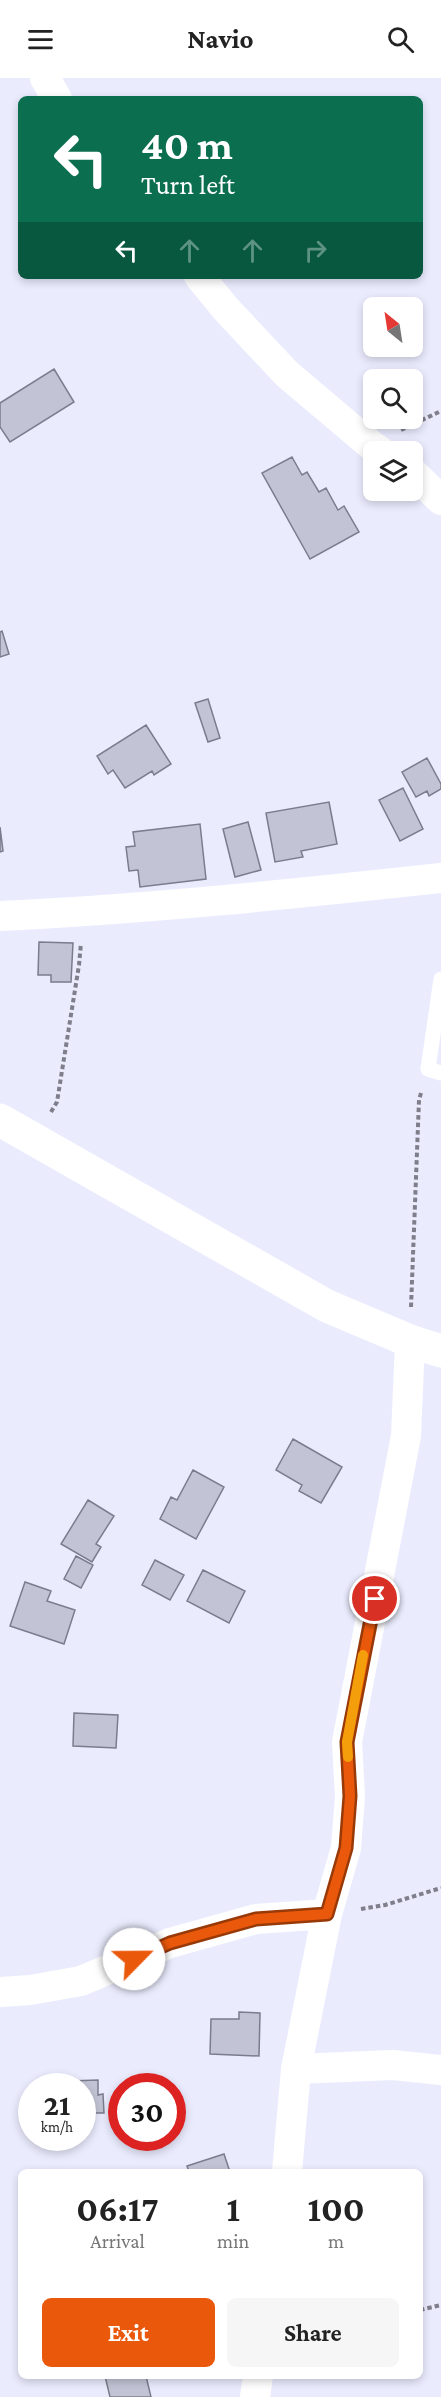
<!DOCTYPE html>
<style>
:root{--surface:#fff;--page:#f6f6f6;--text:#222;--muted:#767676;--accent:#ea580c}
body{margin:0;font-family:"Crimson Pro",serif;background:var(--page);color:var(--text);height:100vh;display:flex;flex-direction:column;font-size:22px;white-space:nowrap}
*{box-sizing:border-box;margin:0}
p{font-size:20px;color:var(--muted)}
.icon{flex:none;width:33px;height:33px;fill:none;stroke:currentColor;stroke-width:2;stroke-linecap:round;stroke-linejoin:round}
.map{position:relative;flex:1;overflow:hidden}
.side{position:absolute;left:18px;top:2091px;width:405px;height:210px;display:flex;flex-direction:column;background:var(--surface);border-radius:9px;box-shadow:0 3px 9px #0003}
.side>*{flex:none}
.guide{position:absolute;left:18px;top:18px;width:405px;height:183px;border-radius:9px;box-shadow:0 3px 9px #0003;background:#0b6e4f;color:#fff;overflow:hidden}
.needle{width:39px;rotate:330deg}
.controls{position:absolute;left:363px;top:219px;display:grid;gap:12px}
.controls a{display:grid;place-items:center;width:60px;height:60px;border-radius:9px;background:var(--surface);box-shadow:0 3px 9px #0003;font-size:30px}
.speed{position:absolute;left:18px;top:1995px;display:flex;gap:12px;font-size:30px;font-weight:700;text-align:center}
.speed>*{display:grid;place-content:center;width:78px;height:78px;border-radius:50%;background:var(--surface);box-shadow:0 3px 9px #0003;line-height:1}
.speed small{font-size:15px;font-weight:400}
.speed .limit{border:9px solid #d22;background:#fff;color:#111}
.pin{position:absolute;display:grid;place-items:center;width:51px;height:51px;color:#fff;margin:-26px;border:3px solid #fff;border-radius:50%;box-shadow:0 2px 6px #0007}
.me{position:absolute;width:66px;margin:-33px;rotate:67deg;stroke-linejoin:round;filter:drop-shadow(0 0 4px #0008)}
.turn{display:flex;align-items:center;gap:21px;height:126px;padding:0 24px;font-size:27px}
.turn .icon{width:78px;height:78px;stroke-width:2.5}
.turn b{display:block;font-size:42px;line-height:51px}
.lanes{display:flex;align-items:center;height:57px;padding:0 24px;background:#0003;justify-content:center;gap:30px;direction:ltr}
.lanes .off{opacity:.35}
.eta{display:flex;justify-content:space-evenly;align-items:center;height:102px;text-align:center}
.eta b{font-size:36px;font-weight:700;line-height:42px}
.button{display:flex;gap:12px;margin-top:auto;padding:12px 24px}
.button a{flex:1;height:69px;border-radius:9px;background:var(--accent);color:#fff;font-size:24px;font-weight:700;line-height:69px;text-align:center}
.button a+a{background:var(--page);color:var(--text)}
header{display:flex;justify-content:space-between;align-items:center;height:78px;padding:0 24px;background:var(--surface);font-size:27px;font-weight:700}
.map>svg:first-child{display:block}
.building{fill:#c2c4d5;stroke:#7b7c8c;stroke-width:1.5}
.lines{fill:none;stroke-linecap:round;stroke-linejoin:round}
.path{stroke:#7e7f8b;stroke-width:4;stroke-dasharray:4.5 3;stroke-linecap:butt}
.service{stroke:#fff;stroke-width:15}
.minor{stroke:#fff;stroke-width:30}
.tertiary{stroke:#fff;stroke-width:33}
.route-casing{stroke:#983908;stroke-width:15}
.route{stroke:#ea580c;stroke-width:10}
.slow{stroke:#f59e0b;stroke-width:10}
</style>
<header><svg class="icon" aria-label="menu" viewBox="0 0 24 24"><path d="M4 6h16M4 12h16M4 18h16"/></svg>Navio<svg class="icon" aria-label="search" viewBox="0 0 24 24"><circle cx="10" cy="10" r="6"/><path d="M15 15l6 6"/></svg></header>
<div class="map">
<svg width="441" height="2319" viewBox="0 0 441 2319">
<rect width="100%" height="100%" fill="#eaecfe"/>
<path class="building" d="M54,291L74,324L10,364L0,349V325Z
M292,379L302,397L307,394L319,414L326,410L338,432L344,428L359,454L310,481L262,395Z
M2,553L9,576L0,579V554Z
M208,621L220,660L208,664L195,625Z
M146,647L171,686L154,697L152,693L125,710L113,692L108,696L97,678Z
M427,680L441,706V711L429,718L427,713L416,719L402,694Z
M403,710L423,751L400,763L379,722Z
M329,724L337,766L301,773L303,779L275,784L266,735Z
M248,744L261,792L235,799L223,751Z
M200,746L206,801L140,809L138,792L129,793L126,769L135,768L133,754Z
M0,749L3,773L0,774Z
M39,864L73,865L71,904H51V897H38Z
M293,1361L342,1389L321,1425L299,1413L302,1407L276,1392Z
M193,1392L224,1409L196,1461L160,1441L171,1419L177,1422Z
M88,1422L114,1438L96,1466L101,1469L92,1484L61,1466Z
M76,1478L93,1487L81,1510L64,1501Z
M155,1482L184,1497L170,1522L142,1507Z
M203,1492L245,1513L229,1545L187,1523Z
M25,1504L51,1513L47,1523L75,1532L64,1566L10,1548Z
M74,1635L118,1637L116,1670L73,1668Z
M239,1934L260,1935L259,1978L210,1976L211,1941H239Z
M98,2002V2017L103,2016L104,2035H82V2008H69V2003Z
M224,2076L230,2094H189L187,2088Z
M105,2298H146L151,2319H110Z"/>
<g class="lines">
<path class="path" d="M401,352L441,333
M51,1034L57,1024L79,887L81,865
M411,1229L419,1022L421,1015
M361,1831L385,1827L441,1810
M420,2232L441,2227"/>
<path class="service" d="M441,901L428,991L441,995"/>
<path class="minor" d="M45,0L57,21
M199,198L226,231L287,296L371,367L381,374
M412,394L441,422
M0,838C147,831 294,816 441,800
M0,1914L30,1912L81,1903L170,1865L256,1841L327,1836
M296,1991L393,1987L441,1992
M287,2094L296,1991L327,1836L346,1770L350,1718L347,1664L406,1358L410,1263
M255,2319L258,2298"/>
<path class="tertiary" d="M0,1042L327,1228L410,1263L441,1273"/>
</g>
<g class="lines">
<defs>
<path id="route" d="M134,1881L170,1865L256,1841L327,1836L346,1770L350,1718L347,1664L375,1521"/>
</defs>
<use href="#route" class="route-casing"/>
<use href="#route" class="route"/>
<path class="slow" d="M348,1679L347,1664L363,1577"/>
</g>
</svg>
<div class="controls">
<a><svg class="needle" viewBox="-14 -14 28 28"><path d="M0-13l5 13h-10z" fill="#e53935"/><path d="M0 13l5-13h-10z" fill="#767676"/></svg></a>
<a><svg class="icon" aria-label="search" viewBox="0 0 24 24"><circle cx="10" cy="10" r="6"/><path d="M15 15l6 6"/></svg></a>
<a><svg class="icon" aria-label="layers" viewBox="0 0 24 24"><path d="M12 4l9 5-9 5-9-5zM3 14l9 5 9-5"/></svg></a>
</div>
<div class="speed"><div>21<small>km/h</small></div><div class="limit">30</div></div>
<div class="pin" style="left:375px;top:1521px;background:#d93025"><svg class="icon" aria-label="arrive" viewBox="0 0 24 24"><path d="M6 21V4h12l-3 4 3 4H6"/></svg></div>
<svg class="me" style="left:134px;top:1881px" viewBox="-20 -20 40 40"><circle r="19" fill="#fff"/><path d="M0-13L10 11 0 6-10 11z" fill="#ea580c"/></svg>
<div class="guide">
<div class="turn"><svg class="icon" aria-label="left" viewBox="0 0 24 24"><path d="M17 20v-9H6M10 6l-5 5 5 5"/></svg><div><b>40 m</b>Turn left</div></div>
<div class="lanes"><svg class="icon" aria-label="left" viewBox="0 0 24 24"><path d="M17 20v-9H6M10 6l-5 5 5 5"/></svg><svg class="icon off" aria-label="ahead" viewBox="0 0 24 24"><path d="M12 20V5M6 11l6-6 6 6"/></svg><svg class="icon off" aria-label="ahead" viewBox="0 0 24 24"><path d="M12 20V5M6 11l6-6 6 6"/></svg><svg class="icon off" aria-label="right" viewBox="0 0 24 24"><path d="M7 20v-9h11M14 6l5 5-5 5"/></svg></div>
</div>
<section class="side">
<div class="eta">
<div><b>06:17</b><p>Arrival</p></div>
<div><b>1</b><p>min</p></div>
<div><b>100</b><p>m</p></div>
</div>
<div class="button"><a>Exit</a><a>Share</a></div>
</section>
</div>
